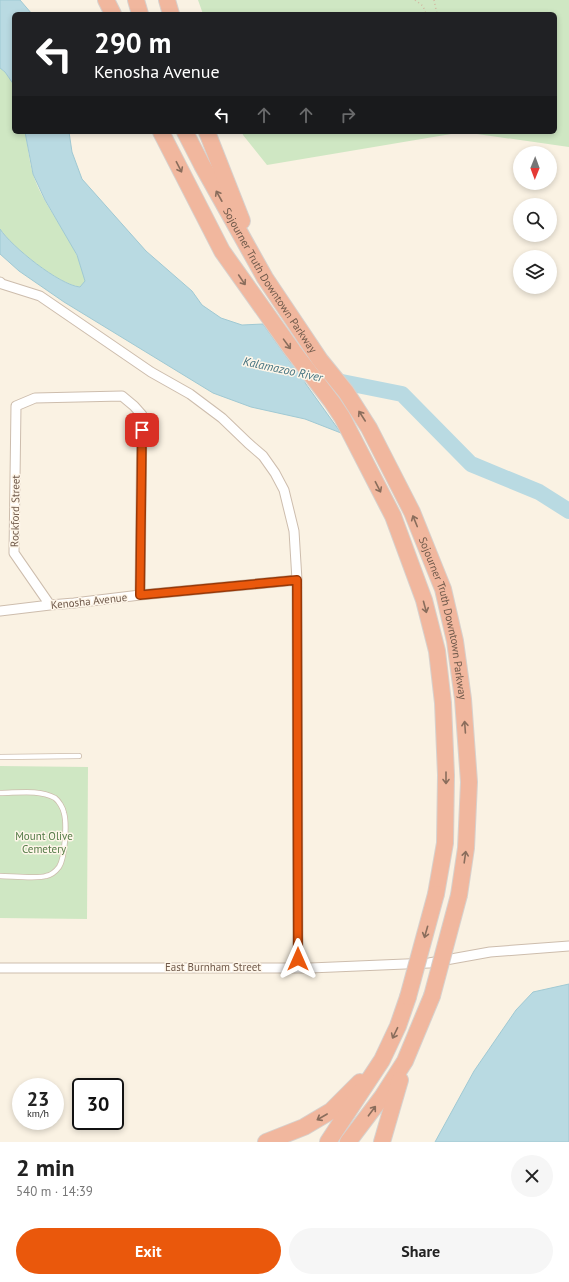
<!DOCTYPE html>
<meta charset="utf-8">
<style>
:root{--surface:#fff;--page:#f6f6f6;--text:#222;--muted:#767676;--accent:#ea580c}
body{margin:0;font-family:"PT Sans",sans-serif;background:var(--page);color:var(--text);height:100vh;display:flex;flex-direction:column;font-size:15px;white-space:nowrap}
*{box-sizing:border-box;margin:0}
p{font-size:13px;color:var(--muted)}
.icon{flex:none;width:22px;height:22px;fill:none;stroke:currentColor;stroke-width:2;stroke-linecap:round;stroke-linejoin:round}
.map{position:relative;height:1142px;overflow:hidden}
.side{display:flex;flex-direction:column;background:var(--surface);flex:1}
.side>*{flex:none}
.guide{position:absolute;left:12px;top:12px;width:545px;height:122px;border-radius:6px;box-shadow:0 2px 6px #0003;background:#202124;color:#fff;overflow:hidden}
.needle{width:26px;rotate:181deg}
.tools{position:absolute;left:513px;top:146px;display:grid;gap:8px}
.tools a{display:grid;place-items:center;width:44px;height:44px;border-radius:50%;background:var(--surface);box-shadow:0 2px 6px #0003;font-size:20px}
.speed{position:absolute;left:12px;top:1078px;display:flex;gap:8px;font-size:20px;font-weight:700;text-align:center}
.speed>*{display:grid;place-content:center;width:52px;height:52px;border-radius:50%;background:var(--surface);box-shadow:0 2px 6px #0003;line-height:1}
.speed small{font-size:10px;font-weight:400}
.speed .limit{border:2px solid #111;border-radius:6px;background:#fff;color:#111}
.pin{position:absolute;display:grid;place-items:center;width:34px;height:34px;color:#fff;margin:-17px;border-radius:8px;box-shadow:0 2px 6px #0006}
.me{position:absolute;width:44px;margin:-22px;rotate:0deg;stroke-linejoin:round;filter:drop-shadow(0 0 3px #0008)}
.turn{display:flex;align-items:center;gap:14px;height:84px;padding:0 16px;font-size:18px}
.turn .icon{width:52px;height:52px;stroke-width:2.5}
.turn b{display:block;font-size:28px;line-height:34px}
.lanes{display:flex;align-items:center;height:38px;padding:0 16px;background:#0003;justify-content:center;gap:20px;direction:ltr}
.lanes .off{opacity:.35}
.round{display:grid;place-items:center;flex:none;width:42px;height:42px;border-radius:21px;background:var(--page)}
.head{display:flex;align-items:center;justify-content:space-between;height:68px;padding:0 16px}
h1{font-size:24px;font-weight:800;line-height:30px}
.action{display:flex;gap:8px;margin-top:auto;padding:8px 16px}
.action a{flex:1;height:46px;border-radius:24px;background:var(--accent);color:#fff;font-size:16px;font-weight:800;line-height:46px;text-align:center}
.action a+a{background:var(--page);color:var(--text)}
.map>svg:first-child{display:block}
.green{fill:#cfe7c3}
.water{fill:#b9dae2;stroke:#a0c9d3}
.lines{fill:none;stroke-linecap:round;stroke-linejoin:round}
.river{stroke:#b9dae2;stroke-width:16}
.service-casing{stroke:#cdbdad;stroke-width:6}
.minor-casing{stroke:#cdbdad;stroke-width:11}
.motorway-casing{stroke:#d7d1cd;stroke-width:18}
.path{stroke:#d2b6a0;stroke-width:1.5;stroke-dasharray:1 3;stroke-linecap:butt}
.service{stroke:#fff;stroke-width:4.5}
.minor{stroke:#fff;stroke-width:9}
.motorway{stroke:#f1b79e;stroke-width:16}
.motorway-bridge-casing{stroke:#d7d1cd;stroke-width:18;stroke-linecap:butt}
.motorway-bridge{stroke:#f1b79e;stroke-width:16}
.oneway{stroke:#8a6d5c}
.route-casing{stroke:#983908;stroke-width:10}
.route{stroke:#ea580c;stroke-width:7}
.labels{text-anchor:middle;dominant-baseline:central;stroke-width:3;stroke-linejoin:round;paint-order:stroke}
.street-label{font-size:11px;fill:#705a4b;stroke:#fef6e9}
.park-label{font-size:11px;fill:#547b47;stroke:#fef6e9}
.water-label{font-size:12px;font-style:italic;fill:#477582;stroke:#fef6e9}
</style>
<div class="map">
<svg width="569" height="1142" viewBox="0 0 569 1142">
<rect width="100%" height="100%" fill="#faf2e3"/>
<path class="green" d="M198,0H569V147L463,132L267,165L243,135L242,132H555V14H203Z
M0,68L5,72L14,85V132H25C28,146 29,161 33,174C45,212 78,241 85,281L81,287C59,285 11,246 0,229Z
M0,766L88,767L87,919L0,918Z"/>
<path class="water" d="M0,0H20L32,14H14V85L5,72L0,68Z
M25,132H69L72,152L82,179L146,251L192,291L202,305L221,318L242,325L263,324L341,433L305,419L251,407L213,393L64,302L19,271L0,254V229C11,246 59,285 80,287L85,281L77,255L45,200L33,174Z
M569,984V1142H435L474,1071L516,1010L533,992Z"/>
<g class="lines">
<path class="river" d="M277,369L402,394L471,464L539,492L569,511"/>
<defs>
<path id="service" d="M0,757L79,756
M0,793C17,793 39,789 55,798C59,801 63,808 64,813C67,824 65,858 59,867C56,871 51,875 46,876C38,879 10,876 0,876"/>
<path id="minor" d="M0,282L2,284L40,296L151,372L190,394L222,418L248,443L263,456L275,473L284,490L294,531L297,580L298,959L296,967
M50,605L14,553L16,406L35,398L122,396L134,406L142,415L140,595
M0,611L50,605L74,603L140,595L297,580
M0,968H310L429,963L490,952L569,946"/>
<g id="motorway">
<path d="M106,0L113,14"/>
<path d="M136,0L140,14"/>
<path d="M167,0L171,14"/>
<path d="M161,132L222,251L293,351L332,402L342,417L393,516L424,600L437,651L443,703L446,775L445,843L436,894"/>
<path id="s1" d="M185,132L202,165L265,278L320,360L346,392L369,428L412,512L443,589L455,641L463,699L469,782L466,848L459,895"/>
<path d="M207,132L242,221"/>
<path d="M266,1142L304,1127L331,1111L360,1082"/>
<path d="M328,1142L382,1060L398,1026L408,997"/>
<path d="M348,1142L382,1097L405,1061L432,996"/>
<path d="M382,1142L400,1080"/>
</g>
</defs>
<use href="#service" class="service-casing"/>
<use href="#minor" class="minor-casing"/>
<use href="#motorway" class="motorway-casing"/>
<path class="path" d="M415,0L423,6L426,14
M434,0L437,14"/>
<use href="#service" class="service"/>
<use href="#minor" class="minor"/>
<use href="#motorway" class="motorway"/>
<defs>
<path id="motorway-bridge" d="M432,996L459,895
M408,997L436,894"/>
</defs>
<use href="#motorway-bridge" class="motorway-bridge-casing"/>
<use href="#motorway-bridge" class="motorway-bridge"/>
</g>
<defs><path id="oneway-shaft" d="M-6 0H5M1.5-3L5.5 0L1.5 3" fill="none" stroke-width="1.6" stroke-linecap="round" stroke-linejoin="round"/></defs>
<g class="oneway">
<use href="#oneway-shaft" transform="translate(179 167) rotate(63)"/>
<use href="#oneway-shaft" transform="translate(219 196) rotate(-119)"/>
<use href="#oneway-shaft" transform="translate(242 280) rotate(56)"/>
<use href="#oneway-shaft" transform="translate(287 344) rotate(54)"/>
<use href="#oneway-shaft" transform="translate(362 416) rotate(-123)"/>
<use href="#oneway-shaft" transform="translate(378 487) rotate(63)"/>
<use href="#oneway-shaft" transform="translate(415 521) rotate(-112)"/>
<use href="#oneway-shaft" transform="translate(425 607) rotate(75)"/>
<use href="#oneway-shaft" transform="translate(465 727) rotate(-94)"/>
<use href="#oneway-shaft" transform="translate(446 778) rotate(90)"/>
<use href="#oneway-shaft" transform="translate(465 857) rotate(-82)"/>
<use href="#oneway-shaft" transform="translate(426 932) rotate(106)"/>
<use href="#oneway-shaft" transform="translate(395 1033) rotate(116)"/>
<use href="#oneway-shaft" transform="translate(372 1111) rotate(-53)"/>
<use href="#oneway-shaft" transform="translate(322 1117) rotate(150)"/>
</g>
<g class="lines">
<defs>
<path id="route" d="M142,430L140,595L297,580L298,959"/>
</defs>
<use href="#route" class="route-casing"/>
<use href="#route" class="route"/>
</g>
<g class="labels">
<g class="street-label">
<text stroke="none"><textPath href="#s1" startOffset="171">Sojourner Truth Downtown Parkway</textPath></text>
<text transform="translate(15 511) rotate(-89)">Rockford Street</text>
<text transform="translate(89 601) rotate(-6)">Kenosha Avenue</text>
<text stroke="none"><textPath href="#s1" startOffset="555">Sojourner Truth Downtown Parkway</textPath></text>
<text x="213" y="967">East Burnham Street</text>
</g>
<g class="park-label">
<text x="44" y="836">Mount Olive<tspan x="44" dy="13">Cemetery</tspan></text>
</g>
<g class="water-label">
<text transform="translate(283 369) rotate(12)">Kalamazoo River</text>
</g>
</g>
</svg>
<div class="tools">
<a><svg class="needle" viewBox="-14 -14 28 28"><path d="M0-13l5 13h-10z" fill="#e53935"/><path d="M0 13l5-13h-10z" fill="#767676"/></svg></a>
<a><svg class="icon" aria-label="search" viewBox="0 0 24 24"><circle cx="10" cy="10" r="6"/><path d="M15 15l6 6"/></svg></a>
<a><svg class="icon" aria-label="layers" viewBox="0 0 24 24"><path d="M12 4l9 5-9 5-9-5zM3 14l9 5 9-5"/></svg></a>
</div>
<div class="speed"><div>23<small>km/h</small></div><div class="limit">30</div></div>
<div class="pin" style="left:142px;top:430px;background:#d93025"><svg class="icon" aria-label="arrive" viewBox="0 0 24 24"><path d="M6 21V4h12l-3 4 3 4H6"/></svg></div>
<svg class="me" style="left:298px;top:959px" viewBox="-20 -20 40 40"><path d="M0-17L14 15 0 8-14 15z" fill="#ea580c" stroke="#fff" stroke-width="4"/></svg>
<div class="guide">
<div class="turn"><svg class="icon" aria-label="left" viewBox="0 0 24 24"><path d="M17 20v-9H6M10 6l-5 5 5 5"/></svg><div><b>290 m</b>Kenosha Avenue</div></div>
<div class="lanes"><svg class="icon" aria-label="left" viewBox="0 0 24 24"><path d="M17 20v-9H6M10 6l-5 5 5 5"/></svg><svg class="icon off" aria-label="ahead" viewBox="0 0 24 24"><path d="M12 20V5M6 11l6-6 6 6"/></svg><svg class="icon off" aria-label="ahead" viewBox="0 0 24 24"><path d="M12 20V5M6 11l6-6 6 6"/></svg><svg class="icon off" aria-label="right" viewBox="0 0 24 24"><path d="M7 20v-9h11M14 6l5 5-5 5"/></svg></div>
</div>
</div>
<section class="side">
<div class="head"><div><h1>2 min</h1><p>540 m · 14:39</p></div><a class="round"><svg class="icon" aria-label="close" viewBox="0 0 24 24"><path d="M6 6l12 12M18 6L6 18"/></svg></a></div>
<div class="action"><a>Exit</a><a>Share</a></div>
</section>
